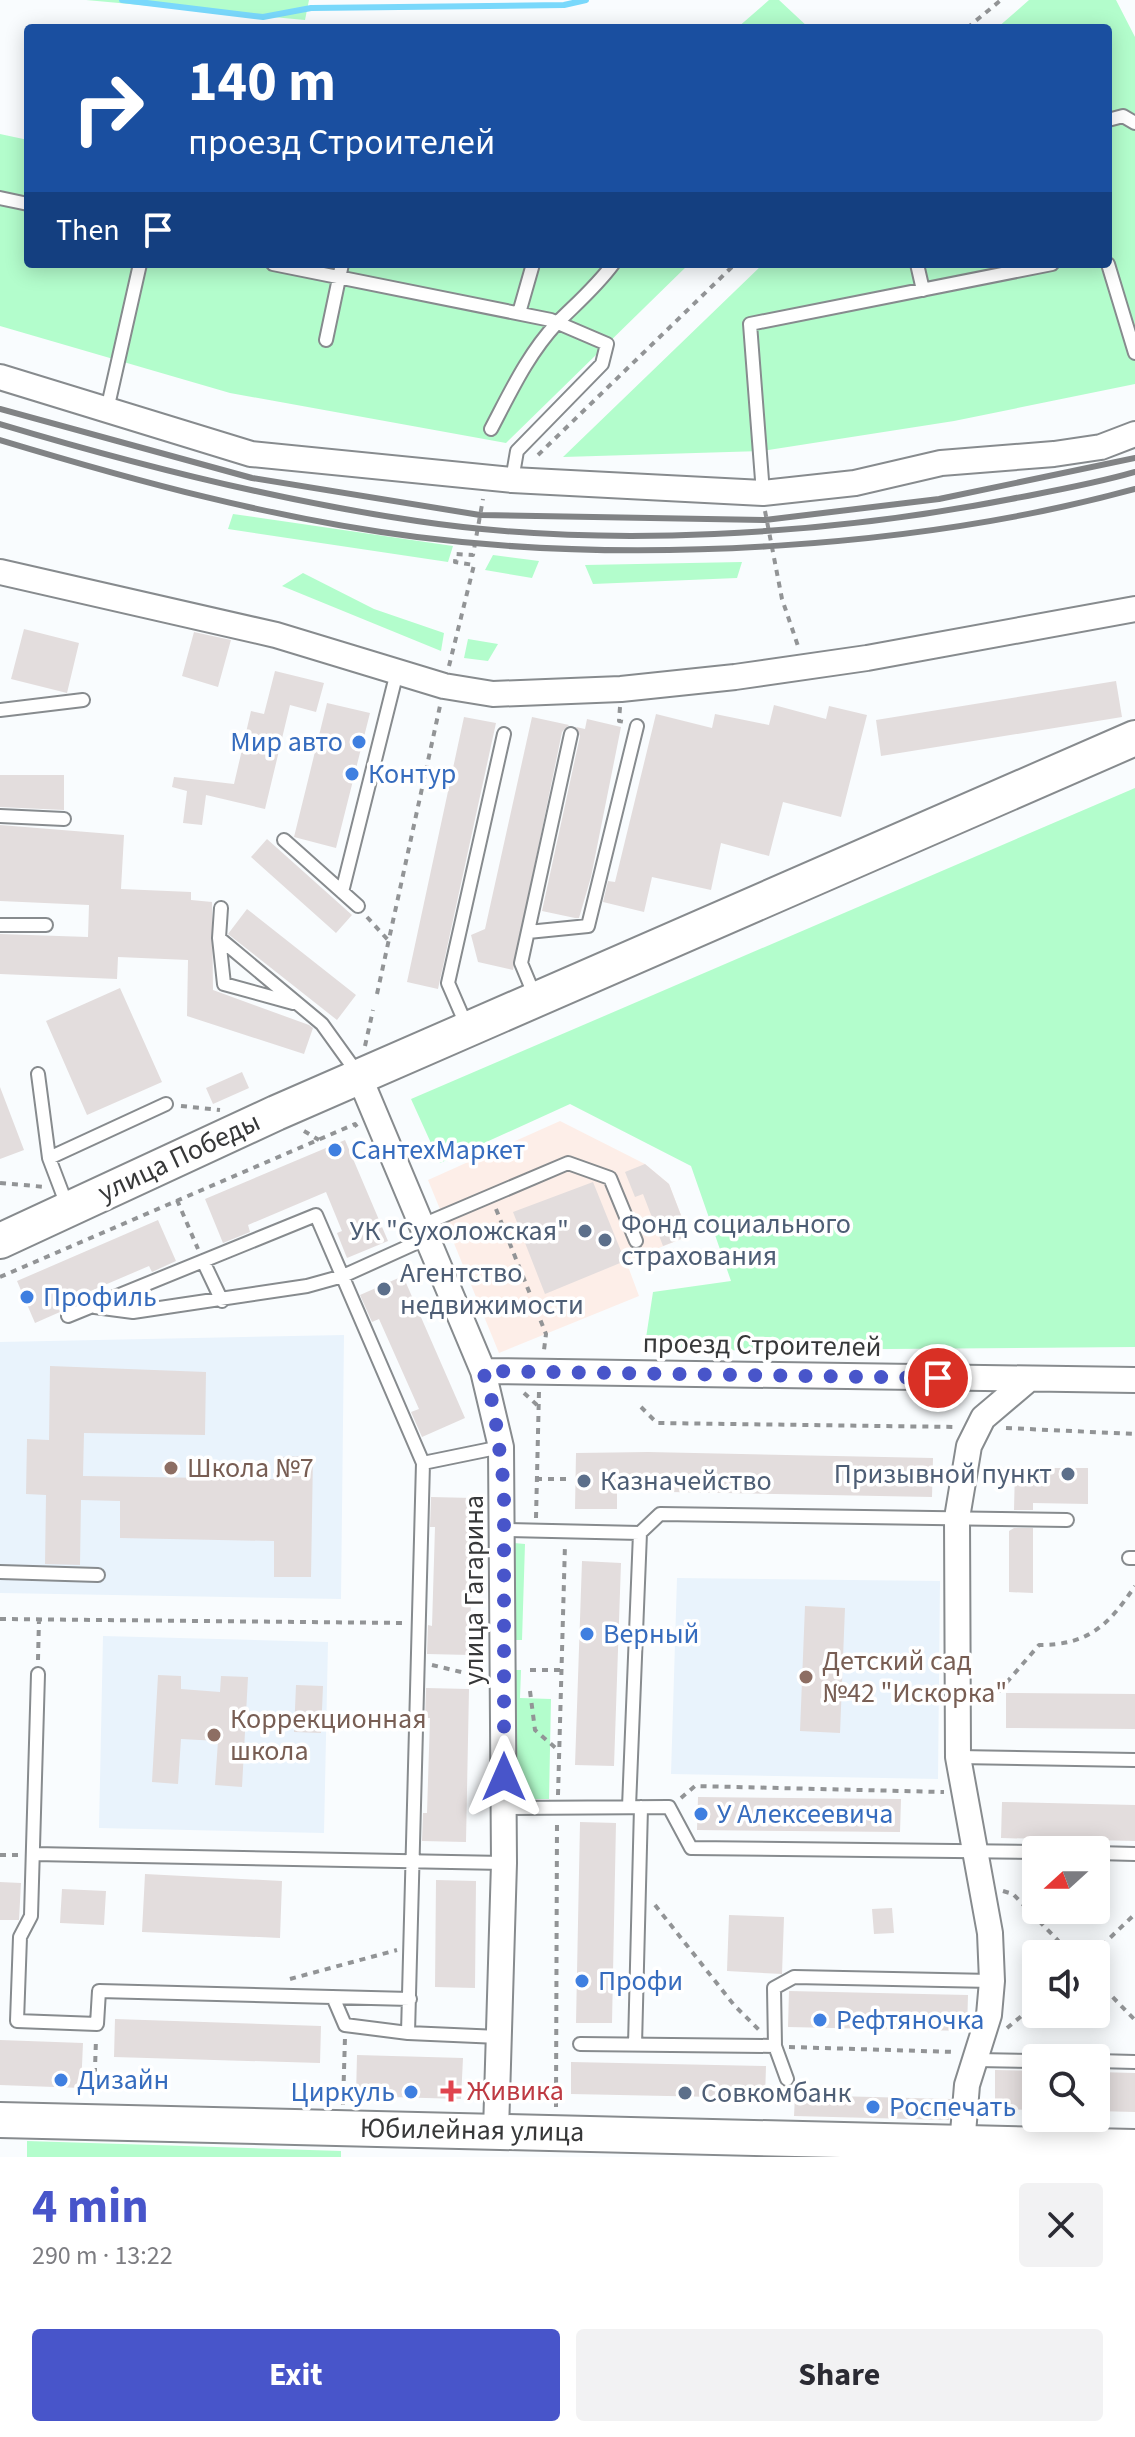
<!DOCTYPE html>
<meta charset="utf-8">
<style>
:root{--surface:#fff;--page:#f2f2f3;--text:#2b2b33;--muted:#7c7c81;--accent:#4855ca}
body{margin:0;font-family:"Source Sans 3",sans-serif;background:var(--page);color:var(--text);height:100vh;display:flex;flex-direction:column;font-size:30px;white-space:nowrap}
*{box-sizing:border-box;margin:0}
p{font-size:26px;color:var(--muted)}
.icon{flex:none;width:44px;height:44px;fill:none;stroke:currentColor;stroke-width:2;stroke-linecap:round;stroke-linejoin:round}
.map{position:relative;height:2157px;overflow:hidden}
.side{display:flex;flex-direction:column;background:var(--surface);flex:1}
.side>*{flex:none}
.guide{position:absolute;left:24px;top:24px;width:1088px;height:244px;border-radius:8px;box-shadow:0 4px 20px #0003;background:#1a4fa0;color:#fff;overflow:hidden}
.needle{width:52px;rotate:249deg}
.buttons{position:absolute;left:1022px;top:1836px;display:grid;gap:16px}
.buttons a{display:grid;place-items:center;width:88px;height:88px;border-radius:8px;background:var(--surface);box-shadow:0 4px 20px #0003;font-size:40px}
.pin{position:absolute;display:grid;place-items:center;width:68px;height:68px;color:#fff;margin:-34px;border:4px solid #fff;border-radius:50%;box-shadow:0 2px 8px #0007}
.me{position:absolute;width:88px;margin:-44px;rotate:0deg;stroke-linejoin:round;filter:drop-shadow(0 0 6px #0008)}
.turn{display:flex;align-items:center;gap:28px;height:168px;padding:0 32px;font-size:36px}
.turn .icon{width:104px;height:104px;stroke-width:2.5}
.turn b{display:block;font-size:56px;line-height:68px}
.then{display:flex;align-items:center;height:76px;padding:0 32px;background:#0003;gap:16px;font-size:30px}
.round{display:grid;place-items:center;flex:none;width:84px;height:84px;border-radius:8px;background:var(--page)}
.head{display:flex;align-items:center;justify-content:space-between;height:136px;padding:0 32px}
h1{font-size:48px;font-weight:700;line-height:60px;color:var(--accent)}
.primary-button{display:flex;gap:16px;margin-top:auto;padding:16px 32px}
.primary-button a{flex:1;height:92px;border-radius:8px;background:var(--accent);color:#fff;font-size:32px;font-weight:700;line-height:92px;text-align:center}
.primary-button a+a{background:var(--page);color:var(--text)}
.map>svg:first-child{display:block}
.commercial{fill:#fdeee8}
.built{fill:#e9f3fc}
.green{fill:#b3fdcc}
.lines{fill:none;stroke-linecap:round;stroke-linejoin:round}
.stream{stroke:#79d8fb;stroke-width:6}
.building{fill:#e3dddd}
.lane-casing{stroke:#878b8e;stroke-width:16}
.street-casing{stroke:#878b8e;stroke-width:28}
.secondary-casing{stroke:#878b8e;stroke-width:38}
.path{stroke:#929496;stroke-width:4;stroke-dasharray:6 6;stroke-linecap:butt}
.lane{stroke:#fff;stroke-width:12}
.street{stroke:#fff;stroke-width:24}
.secondary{stroke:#fff;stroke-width:34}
.rail{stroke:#818385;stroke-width:6}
.route{stroke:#4855ca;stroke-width:14;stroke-dasharray:0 25.2}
.shop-dot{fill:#3f7fe0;stroke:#fff;stroke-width:3}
.service-dot{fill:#5c6f8a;stroke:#fff;stroke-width:3}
.education-dot{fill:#8d6e63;stroke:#fff;stroke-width:3}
.health-dot{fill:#e0444e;stroke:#fff;stroke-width:3}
.labels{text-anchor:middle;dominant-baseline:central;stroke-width:7;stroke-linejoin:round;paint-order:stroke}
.shop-label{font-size:28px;fill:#366cbe;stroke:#fff;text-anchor:start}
.street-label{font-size:28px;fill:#373839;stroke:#fff}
.service-label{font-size:28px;fill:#4e5e75;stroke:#fff;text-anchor:start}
.education-label{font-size:28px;fill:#785e54;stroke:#fff;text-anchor:start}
.health-label{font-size:28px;fill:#be3a42;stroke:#fff;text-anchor:start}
</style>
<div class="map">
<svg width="1135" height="2157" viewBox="0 0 1135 2157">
<rect width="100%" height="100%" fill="#f9fcfe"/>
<path class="commercial" d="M560,1121L645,1164L669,1184L689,1236L626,1261L639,1296L499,1353L428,1180Z"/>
<path class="built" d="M344,1335L341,1599L0,1593V1342Z
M677,1578L940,1581L938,1779L671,1774Z
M103,1636L328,1642L324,1833L99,1828Z"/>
<path class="green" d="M86,0H309L305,20Z
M769,0H779L809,28H737Z
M1029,0H1116L1135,37V384L954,421L762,451L563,457L763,264H1108V28H997Z
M0,134L28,140V264H689L506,443L230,393L0,326Z
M233,514L453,546L448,562L228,529Z
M493,555L539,561L532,578L485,570Z
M742,562L737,578L593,584L585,565Z
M303,573L374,609L444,633L441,651L282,586Z
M468,639L498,644L488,661L464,658Z
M1135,788V1347L644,1351L653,1292L731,1281L691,1166L570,1104L440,1163L411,1099Z
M514,1543L525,1544L522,1640H511Z
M511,1670H521L520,1698L551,1699L549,1799H508Z
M27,2141L341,2151V2157H27Z"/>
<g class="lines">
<path class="stream" d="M122,0L263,17L311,8L564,5L586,0"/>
</g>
<path class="building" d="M24,629L79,643L67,693L11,679Z
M194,632L231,640L218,687L182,676Z
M275,671L324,683L316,712L290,705L265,809L206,795L202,825L183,823L187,791L172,787L174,777L234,784L251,711L264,714Z
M1116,681L1122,717L881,756L876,720Z
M327,703L370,713L336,848L294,837Z
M774,705L826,719L829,706L867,715L841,817L783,802L769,856L721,843L711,890L652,877L644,912L603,902L608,881L615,882L656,714L712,728L715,714L769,725Z
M464,717L496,723L438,989L407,982Z
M532,717L569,725L562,732L513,970L478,962L471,935L485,929Z
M587,719L621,727L591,877L579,918H575L542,911L580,736L576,727L585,729Z
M0,775H64V810L0,807Z
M0,825L124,835L121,889L191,892V900L212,902L213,990L309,1025L313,1028L304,1054L187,1016L188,960L118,957L117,979L0,974V934L88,937L89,905L0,901Z
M267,839L352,915L336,933L251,857Z
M247,909L356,995L337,1020L228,934Z
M120,988L162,1082L87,1115L46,1021Z
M242,1072L249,1088L213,1104L206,1088Z
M0,1087L24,1150L0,1159Z
M345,1140L388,1241L347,1258L337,1233L342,1231L326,1192L248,1225L250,1232L223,1243L205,1199Z
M645,1164L669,1184L689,1236L663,1246L643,1194L635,1197L625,1172Z
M593,1182L625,1261L545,1294L513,1212Z
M158,1220L176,1261L152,1272L149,1266L58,1305L60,1312L35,1323L17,1281Z
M403,1276L465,1418L422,1437L411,1412L419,1409L379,1319L372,1322L360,1295Z
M50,1366L206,1372L205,1435L84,1433L83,1476L276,1479V1457L313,1456L311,1577H274V1541L120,1538V1501L81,1500L80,1565L45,1564L46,1495L26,1494L27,1439L49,1440Z
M648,1452L933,1458L932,1497L617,1491V1509H575L576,1453Z
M1015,1468H1088V1504L1033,1503V1510H1014Z
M431,1497L473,1498L470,1655L427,1654L428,1625L432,1626L435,1527H430Z
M1014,1528H1033V1593L1009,1592V1531Z
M582,1561L621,1563L614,1766L575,1765Z
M805,1606L845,1608L840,1733L800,1731Z
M158,1675L181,1676V1689L220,1692L221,1676L248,1677L242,1787L215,1785L218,1741L181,1739L178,1784L152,1782Z
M296,1685L323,1686L321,1733L294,1732Z
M426,1688L469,1689L466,1842L422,1841L423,1813H427L430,1718H425Z
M1006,1693L1135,1694V1729L1006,1728Z
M698,1797L901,1799L900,1832L697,1830Z
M1002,1802L1135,1805V1841L1001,1838Z
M580,1822L616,1823L612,2023H576Z
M145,1874L282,1881L280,1938L142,1932Z
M436,1880L476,1881L475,1988L435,1987Z
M0,1882L21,1883L19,1920H0Z
M62,1889L106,1891L104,1925L60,1923Z
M892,1908L894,1933L874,1934L872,1909Z
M729,1915L784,1917L782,1974L727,1971Z
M789,1991L968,1995L967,2031L788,2027Z
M115,2019L321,2026L320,2063L114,2057Z
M0,2040L83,2043L81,2088L0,2085Z
M357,2055L463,2058L461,2099L356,2096Z
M571,2062L766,2066L765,2098L571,2094Z
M995,2070L1036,2071V2110L995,2109Z
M1096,2072L1135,2073V2112L1096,2111Z
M795,2095L951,2099L949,2120L794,2116Z"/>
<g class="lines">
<defs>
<path id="lane" d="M1108,120L1123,116L1135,123
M0,198L28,204
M273,264L551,320L607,344L602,364L517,451L512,480
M917,264L923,290
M1108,264L1135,353
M519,313L533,264
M326,340L342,264
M107,410L140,264
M491,429C511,391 528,354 557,323C577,303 596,287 613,264
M763,493L750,324L1052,264
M0,710L83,700
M0,816L64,819
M284,840L358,906
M342,892L397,672
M221,908L219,938L224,984L293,1003
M0,925H46
M528,932L588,926L637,726
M219,938L322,1024L358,1074
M536,999L521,963L571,734
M468,1029L448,983L504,734
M38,1074L49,1158L68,1208
M49,1158L166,1104
M422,1225L568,1163L610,1178L636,1241
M203,1261L222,1301
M95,1307L133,1312L307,1286L343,1276L427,1238
M68,1316L316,1215L423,1463L408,2033
M423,1463L501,1447
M504,1530L640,1533L660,1514L1067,1520
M1129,1558H1135
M0,1572L98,1575
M38,1674L31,1916L20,1937L17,2021L97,2024L99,1991L410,1999
M958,1757L1135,1760
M629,1807L640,1533
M504,1808L669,1807L691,1848L1036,1852
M1096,1853L1135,1854
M34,1854L504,1863
M333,1997L345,2025L408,2033L499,2037
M580,2044L775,2046
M635,2045L641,1807
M977,2060L1036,2061
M1096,2061L1135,2062
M787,2079L775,2046L774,1988L794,1977L992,1981"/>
<path id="street" d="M0,377L251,454L512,480L763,493L855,483L941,463L1054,454L1101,447L1135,434
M0,572L276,635L444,686L493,694L621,689L735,677L867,658L1135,609
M359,1076L483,1371L501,1447L504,1863L496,2131
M483,1371L1135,1380
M961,2157L967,2085L989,2015L992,1981L990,1933L958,1757L957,1518L969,1446L983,1418L1029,1379"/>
<path id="secondary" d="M0,1241L276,1113L1135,738
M0,2120L1135,2147"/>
</defs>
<use href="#lane" class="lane-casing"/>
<use href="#street" class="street-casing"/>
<use href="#secondary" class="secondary-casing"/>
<path class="path" d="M967,28L1001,0
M538,455L735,264
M765,511L782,599L798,646
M449,666L474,565L455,562L456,554L473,555L483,499
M620,707L619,721L625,722
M367,917L388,940
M377,994L440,706
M365,1046L373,1010
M181,1106L220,1110
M304,1131L319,1140
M0,1183L46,1187
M177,1200L198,1249
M496,1209L546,1334L544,1350
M0,1277L355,1124L357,1127
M524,1393L537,1405
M641,1407L657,1423L957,1427
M1006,1428L1135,1434
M536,1479H568
M536,1518L539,1391
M0,1619L404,1623
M38,1660L39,1619
M432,1665L482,1677
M530,1670H561
M530,1691L535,1730L559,1751
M977,1700L995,1696L1039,1645C1088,1645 1108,1626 1135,1586
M558,1795L565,1544
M681,1798L695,1786L944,1792
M0,1855H19
M1003,1891L1013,1894L1071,1954
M655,1905L734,2005L759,2030
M1093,1954L1135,1914
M290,1979L397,1950
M1096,1980L1135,2020
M1007,2028L1036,2004
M789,2047L956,2052
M94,2098L96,2039
M343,2105L345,2037
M556,2107L557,1820"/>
<use href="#lane" class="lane"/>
<use href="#street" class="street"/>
<use href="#secondary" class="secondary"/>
<path class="rail" d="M0,409L252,478L480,515L765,520L939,499L1135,458
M0,424C137,465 275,500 417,521C603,549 826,535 1011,499C1053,491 1094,484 1135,472
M0,440C136,481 275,519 417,537C639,565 919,548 1135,489"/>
</g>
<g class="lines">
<path class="route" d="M504,1777V1486L494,1408L483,1371L938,1378"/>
</g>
<g class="shop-dot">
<circle cx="359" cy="742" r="8"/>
<circle cx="352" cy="774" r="8"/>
<circle cx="335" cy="1150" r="8"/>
<circle cx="27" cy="1297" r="8"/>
<circle cx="587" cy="1634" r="8"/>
<circle cx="701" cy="1814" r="8"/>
<circle cx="582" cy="1981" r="8"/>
<circle cx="820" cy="2020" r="8"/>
<circle cx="61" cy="2080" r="8"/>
<circle cx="411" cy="2092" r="8"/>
<circle cx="873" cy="2107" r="8"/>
</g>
<g class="service-dot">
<circle cx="585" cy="1231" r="8"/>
<circle cx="605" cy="1240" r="8"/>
<circle cx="384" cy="1289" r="8"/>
<circle cx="1068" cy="1474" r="8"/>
<circle cx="584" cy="1481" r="8"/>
<circle cx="685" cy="2093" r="8"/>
</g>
<g class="education-dot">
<circle cx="171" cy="1468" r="8"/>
<circle cx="806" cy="1677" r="8"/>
<circle cx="214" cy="1735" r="8"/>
</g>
<path class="health-dot" d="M447 2079h8v8h8v8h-8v8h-8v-8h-8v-8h8z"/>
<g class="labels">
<g class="shop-label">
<text x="343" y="742" text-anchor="end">Мир авто</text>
<text x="368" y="774">Контур</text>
<text x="351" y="1150">СантехМаркет</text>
<text x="43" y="1297">Профиль</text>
<text x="603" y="1634">Верный</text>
<text x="717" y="1814">У Алексеевича</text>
<text x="598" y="1981">Профи</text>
<text x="836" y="2020">Рефтяночка</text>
<text x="77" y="2080">Дизайн</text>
<text x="395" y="2092" text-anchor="end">Циркуль</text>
<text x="889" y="2107">Роспечать</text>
</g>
<g class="street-label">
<text transform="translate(179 1157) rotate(-25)">улица Победы</text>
<text transform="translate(762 1345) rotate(1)">проезд Строителей</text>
<text transform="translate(474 1590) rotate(-90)">улица Гагарина</text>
<text transform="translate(472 2130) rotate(1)">Юбилейная улица</text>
</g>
<g class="service-label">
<text x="621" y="1224">Фонд социального<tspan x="621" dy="32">страхования</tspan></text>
<text x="569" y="1231" text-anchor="end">УК "Сухоложская"</text>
<text x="400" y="1273">Агентство<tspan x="400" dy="32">недвижимости</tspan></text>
<text x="1052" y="1474" text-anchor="end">Призывной пункт</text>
<text x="600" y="1481">Казначейство</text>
<text x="701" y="2093">Совкомбанк</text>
</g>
<g class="education-label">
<text x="187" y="1468">Школа №7</text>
<text x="822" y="1661">Детский сад<tspan x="822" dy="32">№42 "Искорка"</tspan></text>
<text x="230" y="1719">Коррекционная<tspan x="230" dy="32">школа</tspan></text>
</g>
<g class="health-label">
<text x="467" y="2091">Живика</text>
</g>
</g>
</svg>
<div class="buttons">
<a><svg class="needle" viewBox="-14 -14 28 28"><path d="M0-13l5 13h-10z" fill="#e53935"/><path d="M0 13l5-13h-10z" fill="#7c7c81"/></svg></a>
<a><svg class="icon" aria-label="sound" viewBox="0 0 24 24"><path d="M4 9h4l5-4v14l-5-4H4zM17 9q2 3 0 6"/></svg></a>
<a><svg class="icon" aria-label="search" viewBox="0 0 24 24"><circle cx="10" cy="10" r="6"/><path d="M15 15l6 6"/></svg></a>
</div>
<div class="pin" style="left:938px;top:1378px;background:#d93025"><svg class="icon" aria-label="arrive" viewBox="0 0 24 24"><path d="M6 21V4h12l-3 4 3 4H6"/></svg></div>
<svg class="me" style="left:504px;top:1777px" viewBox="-20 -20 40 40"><path d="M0-17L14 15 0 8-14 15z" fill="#4855ca" stroke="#fff" stroke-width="4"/></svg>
<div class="guide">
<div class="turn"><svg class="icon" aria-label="right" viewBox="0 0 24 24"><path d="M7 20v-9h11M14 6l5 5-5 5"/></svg><div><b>140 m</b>проезд Строителей</div></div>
<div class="then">Then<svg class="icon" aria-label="arrive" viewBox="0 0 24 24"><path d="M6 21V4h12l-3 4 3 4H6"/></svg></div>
</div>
</div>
<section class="side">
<div class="head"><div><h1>4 min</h1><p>290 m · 13:22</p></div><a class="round"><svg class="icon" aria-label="close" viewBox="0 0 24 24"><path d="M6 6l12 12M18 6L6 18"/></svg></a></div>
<div class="primary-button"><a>Exit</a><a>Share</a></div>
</section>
